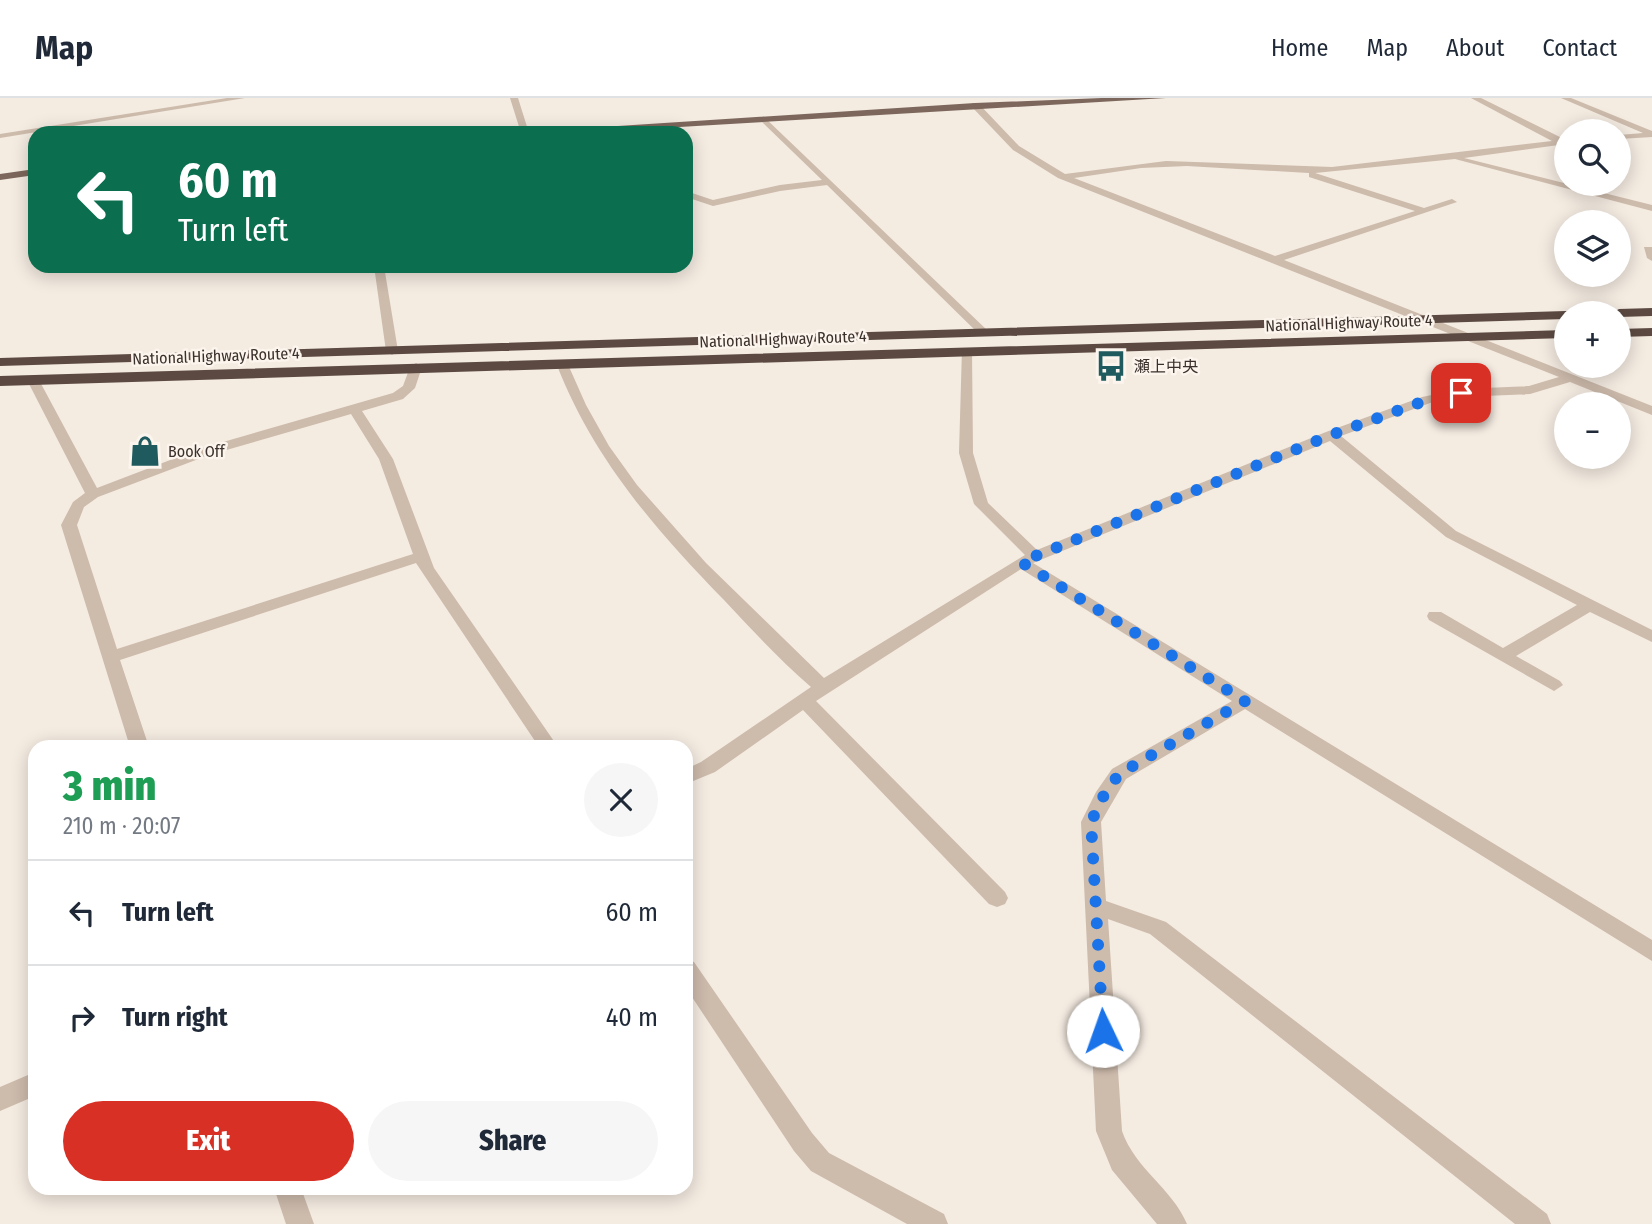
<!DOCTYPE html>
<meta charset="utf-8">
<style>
:root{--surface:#fff;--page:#f6f6f7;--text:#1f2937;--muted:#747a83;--line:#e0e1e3;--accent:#d93025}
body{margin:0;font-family:"Fira Sans Condensed","Noto Sans JP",sans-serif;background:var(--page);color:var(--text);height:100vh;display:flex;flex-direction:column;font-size:26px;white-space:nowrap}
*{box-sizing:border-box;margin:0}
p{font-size:23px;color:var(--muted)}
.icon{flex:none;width:38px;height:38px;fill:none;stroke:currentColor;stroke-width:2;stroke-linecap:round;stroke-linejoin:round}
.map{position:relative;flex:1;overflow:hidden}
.panel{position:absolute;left:28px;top:642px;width:665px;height:455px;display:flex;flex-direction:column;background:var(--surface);border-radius:21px;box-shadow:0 4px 18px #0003}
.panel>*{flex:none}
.guide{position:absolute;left:28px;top:28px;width:665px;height:147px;border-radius:21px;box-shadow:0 4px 18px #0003;background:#0b6e4f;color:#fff;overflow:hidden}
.tools{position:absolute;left:1554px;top:21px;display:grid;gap:14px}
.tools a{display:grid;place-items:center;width:77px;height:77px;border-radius:50%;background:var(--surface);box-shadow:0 4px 18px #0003;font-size:35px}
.pin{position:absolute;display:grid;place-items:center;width:60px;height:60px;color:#fff;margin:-30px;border-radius:14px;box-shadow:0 4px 10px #0006}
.me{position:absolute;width:77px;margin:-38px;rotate:357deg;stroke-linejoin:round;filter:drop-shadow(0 0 5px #0008)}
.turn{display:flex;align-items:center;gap:24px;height:147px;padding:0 35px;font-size:32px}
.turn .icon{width:91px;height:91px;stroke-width:2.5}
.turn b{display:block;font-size:49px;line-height:60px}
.round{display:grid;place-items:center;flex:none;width:74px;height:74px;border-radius:37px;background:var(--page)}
.head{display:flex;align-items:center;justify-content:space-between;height:119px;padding:0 35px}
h1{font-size:42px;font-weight:800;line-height:52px;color:#1e9e55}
.cta{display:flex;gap:14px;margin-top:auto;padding:14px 35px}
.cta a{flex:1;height:80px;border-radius:42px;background:var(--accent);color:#fff;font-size:28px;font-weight:800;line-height:80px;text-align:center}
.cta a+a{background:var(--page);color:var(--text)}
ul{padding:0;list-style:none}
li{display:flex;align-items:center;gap:21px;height:105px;padding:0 35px;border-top:2px solid var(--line)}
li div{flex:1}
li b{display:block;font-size:26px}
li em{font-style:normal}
header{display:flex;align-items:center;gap:42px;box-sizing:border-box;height:98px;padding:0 35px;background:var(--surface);border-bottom:2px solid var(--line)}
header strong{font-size:33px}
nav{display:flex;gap:38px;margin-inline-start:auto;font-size:24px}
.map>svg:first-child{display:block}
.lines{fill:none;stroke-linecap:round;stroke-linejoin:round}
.minor{fill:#cdbbac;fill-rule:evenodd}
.major{fill:#7d675c;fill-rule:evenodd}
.highway{fill:#5c4a42;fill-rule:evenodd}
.route{stroke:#1a73e8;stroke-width:12;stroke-dasharray:0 21.6}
.labels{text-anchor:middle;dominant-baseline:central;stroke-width:5;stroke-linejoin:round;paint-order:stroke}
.far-street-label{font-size:16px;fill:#3b302b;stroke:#fbf5ee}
.far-poi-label{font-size:16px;fill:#3b302b;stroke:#fbf5ee;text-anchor:start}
</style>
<header>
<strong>Map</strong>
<nav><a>Home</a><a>Map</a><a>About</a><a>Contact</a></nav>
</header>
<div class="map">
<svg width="1652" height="1126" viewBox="0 0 1652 1126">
<rect width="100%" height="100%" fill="#f4ebe1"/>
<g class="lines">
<path class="minor" d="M227,0H245L0,40V36Z
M510,0H518L529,35H521Z
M1471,0H1481L1566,42V46L1464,60L1652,107V113L1455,61L1315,75L1424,110L1452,101L1457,104L1284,162L1652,308V317L1570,284L1530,296L1461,299L1430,305L1341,338L1456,433L1652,532V544L1590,514L1516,558L1560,583L1563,587L1554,593L1429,522L1427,518L1429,514H1441L1503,550L1577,507L1446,439L1330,343L1033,465L1652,842V863L1245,611L1126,681L1101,724L1106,803L1166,824L1547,1116L1551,1126H1515L1150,836L1108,821L1122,1033C1135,1071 1172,1090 1187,1126H1157L1112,1072L1096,1033L1081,724L1096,694L1112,671L1232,603L1021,471L816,603L1005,794L1008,800L1005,806L997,809L989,806L803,612L715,674L686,686V671L701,664L811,589C780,562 752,532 724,502C654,430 593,360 556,265L566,262L586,307L609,348L637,387L706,465L824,580L1025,457L974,406L959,355L962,251L972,254L973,355L988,405L1037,452L1326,334L1422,299L1461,291L1529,288L1559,279L1058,80L1013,52L972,9V5H978L1019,48L1065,76L1166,63L1332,69L1552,43ZM1187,68L1309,75V79L1415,113L1275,158L1074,80L1141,70Z
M1561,0H1571L1652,33V39L1619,41V37L1643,35Z
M763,18L988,233V237H980L827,87L780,93L713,108L686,99V93L713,102L780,87L822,82L760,22Z
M1644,149H1652V163L1647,160Z
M374,168H384L398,253L392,257L386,253Z
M416,265L422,269L415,290L403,301L362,313L393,361L434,470L558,649H539L416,465L120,562L149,649H130L61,427L73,404L85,395L27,282L29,279L33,278L39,282L97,390L199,351L393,295L403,288L410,269ZM351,316L379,361L413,456L117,551L77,427L84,409L98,399L209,357Z
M686,861L694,864L812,1035L829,1055L944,1116L948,1126H907L811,1073L794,1053L686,890Z
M35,974V998L0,1013V989Z
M274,1090H301L314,1126H286Z"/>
<path class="major" d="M1102,0H1166L578,35H537L541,33L975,5Z
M35,71V77L0,82V76Z"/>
<path class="highway" d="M1652,210V218L1619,219V215H1612L1619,211Z
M1566,213L1572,215H1566V221L0,268V260Z
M1652,230V238L1619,239V231Z
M1566,232V240L0,288V278Z"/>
</g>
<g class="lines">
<path class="route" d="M1103,933L1091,724L1103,699L1119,676L1245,603L1021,464L1331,337L1427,302L1461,295"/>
</g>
<defs>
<symbol id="bus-bare" viewBox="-9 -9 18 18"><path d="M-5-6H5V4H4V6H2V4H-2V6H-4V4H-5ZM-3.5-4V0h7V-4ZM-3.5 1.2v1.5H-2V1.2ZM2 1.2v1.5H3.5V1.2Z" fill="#1f5a5e" stroke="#fbf5ee" stroke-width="2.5" paint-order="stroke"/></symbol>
<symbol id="shop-bare" viewBox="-9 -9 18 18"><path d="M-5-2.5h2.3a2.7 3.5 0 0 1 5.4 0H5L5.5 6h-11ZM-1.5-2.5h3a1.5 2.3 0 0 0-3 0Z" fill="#1f5a5e" stroke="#fbf5ee" stroke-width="2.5" paint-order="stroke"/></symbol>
</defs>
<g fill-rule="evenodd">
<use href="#bus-bare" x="1089" y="246" width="44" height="44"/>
<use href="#shop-bare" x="123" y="331" width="44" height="44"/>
</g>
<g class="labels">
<g class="far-street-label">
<text transform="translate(1349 225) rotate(-2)">National Highway Route 4</text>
<text transform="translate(783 241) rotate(-2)">National Highway Route 4</text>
<text transform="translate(216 258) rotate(-2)">National Highway Route 4</text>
</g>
<g class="far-poi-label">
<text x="1134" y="268">瀬上中央</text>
<text x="168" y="353">Book Off</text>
</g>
</g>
</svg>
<div class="tools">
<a><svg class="icon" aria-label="search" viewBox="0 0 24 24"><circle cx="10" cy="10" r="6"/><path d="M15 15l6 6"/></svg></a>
<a><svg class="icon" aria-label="layers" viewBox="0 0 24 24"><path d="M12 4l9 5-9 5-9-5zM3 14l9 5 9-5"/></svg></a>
<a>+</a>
<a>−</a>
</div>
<div class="pin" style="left:1461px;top:295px;background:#d93025"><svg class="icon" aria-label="arrive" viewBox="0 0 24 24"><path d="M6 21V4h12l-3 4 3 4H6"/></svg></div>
<svg class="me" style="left:1103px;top:933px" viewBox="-20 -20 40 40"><circle r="19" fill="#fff"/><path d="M0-13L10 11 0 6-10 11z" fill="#1a73e8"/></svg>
<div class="guide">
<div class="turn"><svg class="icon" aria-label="left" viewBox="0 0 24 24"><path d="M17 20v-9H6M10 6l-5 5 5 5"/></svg><div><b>60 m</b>Turn left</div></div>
</div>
<section class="panel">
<div class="head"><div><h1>3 min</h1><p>210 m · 20:07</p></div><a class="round"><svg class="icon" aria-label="close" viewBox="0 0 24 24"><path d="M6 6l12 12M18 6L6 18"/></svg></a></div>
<ul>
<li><svg class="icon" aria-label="left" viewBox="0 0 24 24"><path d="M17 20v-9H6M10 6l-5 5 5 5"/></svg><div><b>Turn left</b></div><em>60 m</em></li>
<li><svg class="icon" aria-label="right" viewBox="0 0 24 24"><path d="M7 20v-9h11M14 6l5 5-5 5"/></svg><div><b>Turn right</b></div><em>40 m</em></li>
</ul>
<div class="cta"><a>Exit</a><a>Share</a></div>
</section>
</div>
